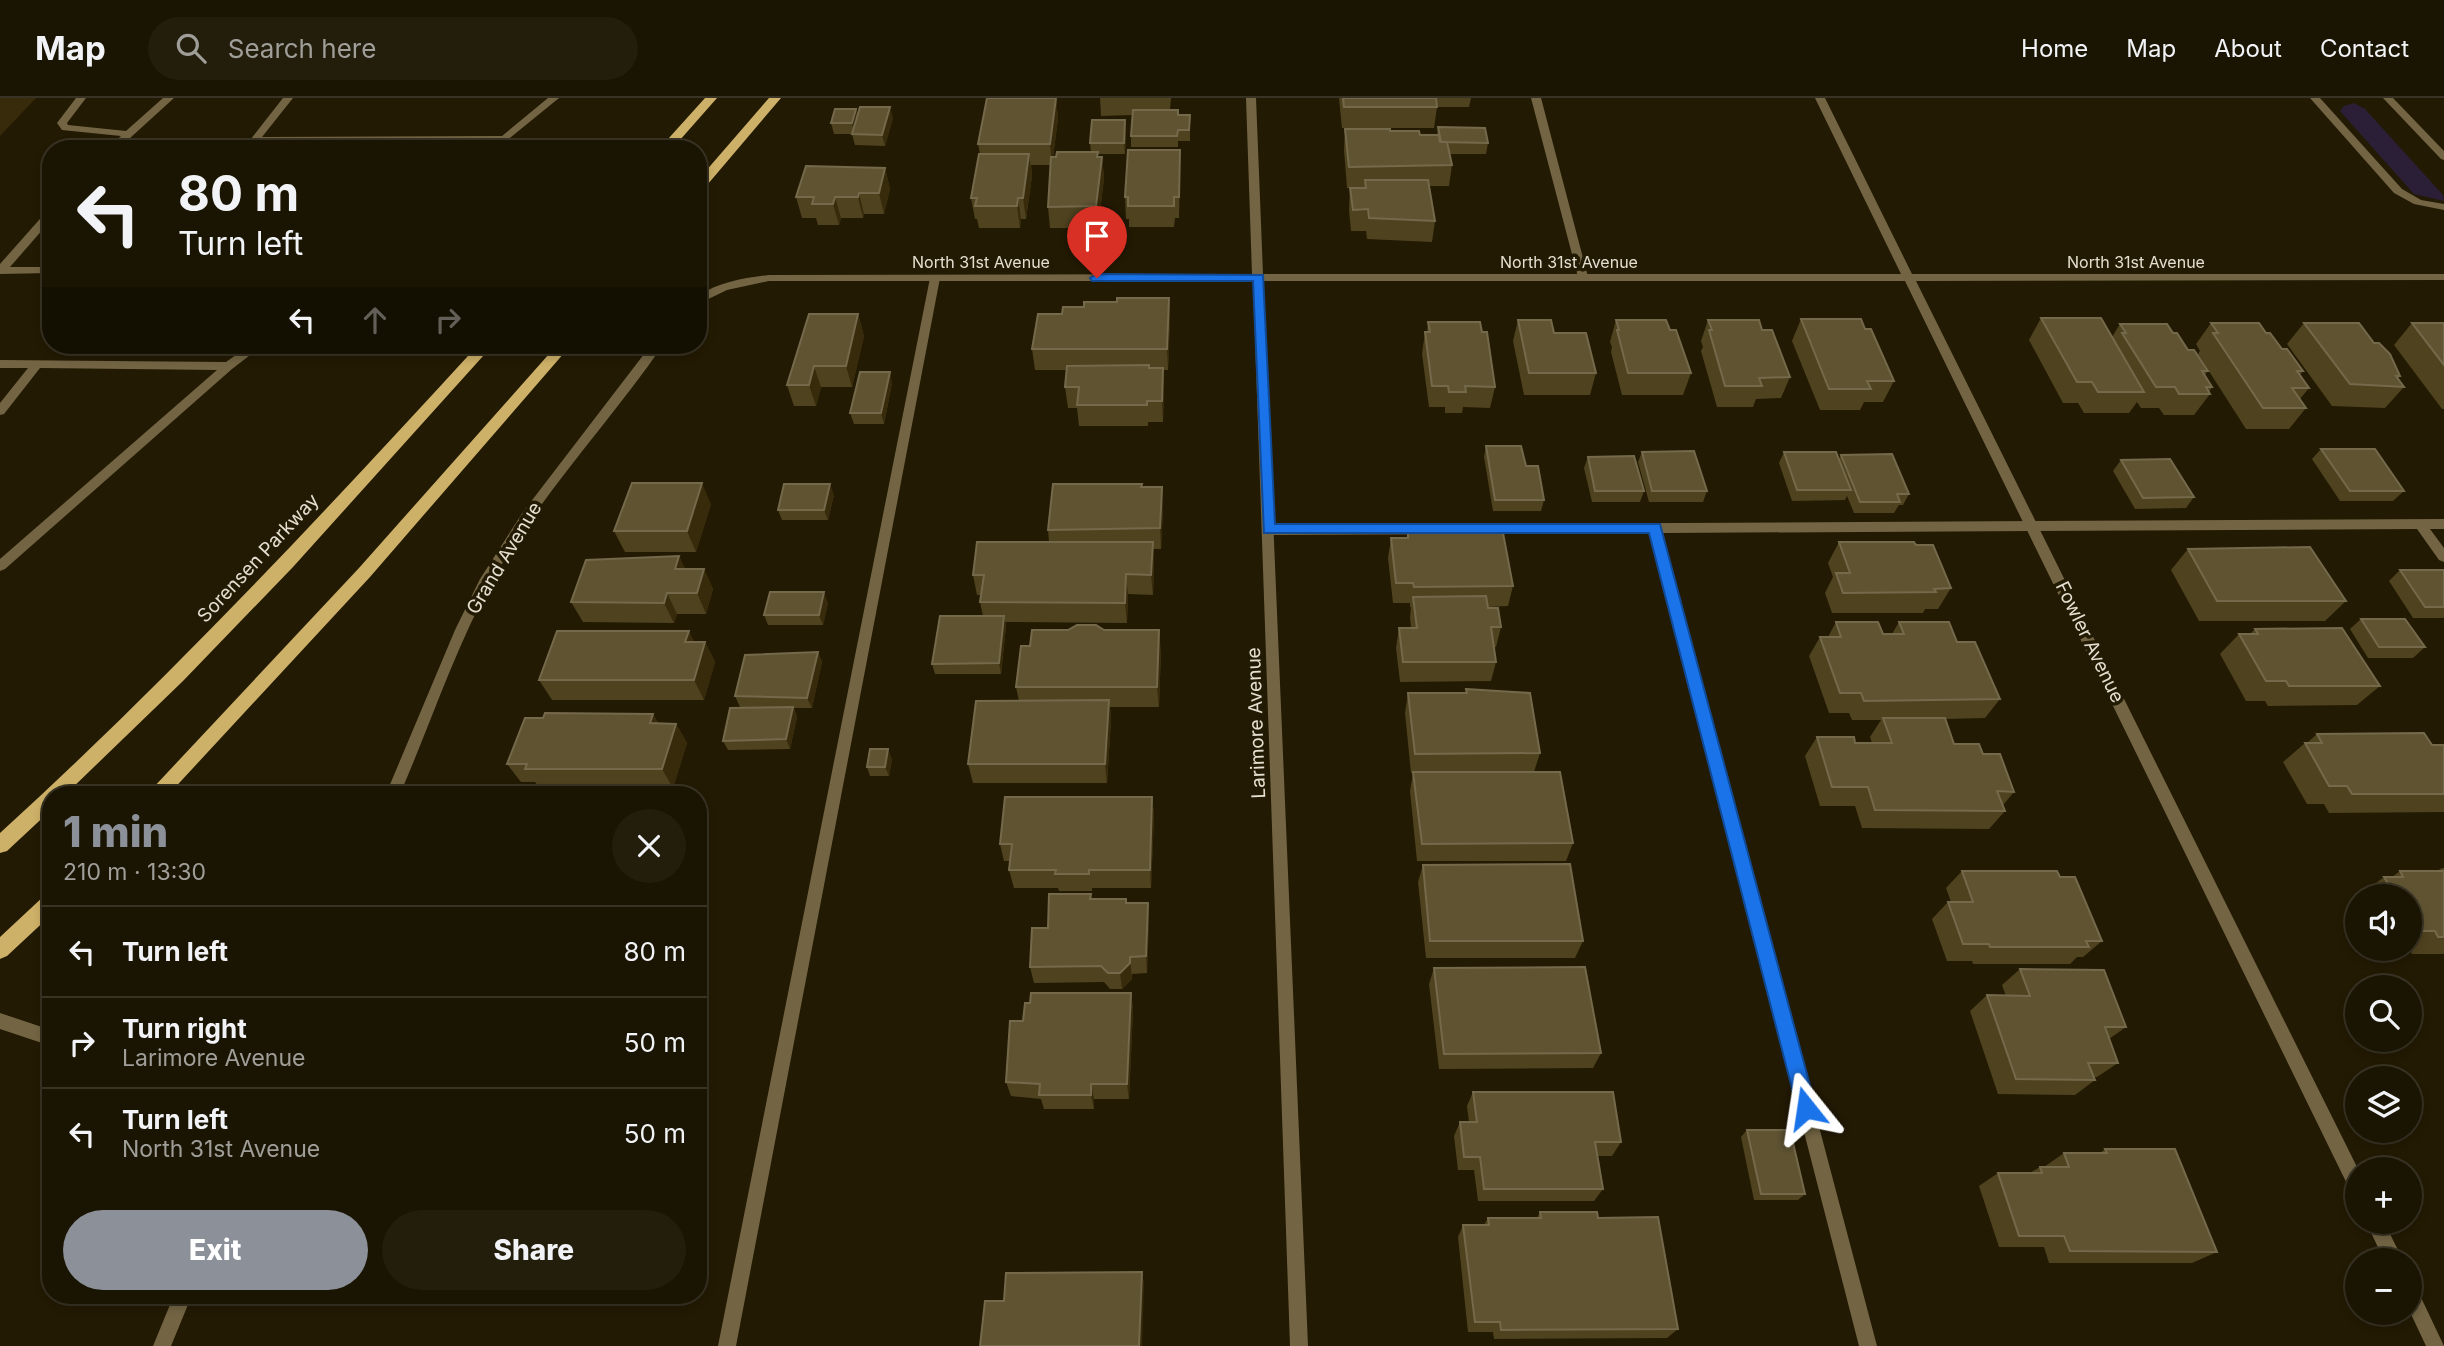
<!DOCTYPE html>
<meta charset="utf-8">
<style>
:root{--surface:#1a1402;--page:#231d0c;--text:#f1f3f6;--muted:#9f9e99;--line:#383324;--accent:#8c9099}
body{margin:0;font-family:Inter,sans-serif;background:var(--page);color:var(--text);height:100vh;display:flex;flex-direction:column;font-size:26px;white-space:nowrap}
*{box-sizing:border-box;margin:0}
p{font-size:23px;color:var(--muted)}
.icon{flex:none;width:38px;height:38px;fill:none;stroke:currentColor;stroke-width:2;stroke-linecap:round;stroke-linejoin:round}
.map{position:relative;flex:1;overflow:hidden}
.panel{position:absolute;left:42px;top:688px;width:665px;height:518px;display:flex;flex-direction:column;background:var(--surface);border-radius:28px;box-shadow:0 4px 10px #0003,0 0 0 2px var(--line)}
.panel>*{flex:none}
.banner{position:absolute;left:42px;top:42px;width:665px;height:214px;border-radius:28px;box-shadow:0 4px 10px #0003,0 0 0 2px var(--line);background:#1a1402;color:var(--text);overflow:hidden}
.controls{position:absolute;left:2345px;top:786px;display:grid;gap:14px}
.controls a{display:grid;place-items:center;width:77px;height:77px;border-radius:50%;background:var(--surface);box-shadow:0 4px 10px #0003,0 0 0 2px var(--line);font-size:35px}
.pin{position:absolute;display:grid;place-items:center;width:60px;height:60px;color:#fff;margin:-72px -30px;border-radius:50% 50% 50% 0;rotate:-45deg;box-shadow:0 0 7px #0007}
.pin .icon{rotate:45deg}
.me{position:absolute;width:77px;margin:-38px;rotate:345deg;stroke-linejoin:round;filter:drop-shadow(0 0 5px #0008)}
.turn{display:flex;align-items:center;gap:24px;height:147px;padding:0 21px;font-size:32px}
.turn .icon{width:91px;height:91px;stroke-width:2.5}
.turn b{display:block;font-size:49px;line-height:60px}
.lanes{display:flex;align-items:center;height:66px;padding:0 21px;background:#0003;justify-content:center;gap:35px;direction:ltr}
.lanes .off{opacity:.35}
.round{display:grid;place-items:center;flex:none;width:74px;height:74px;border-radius:37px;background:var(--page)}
.headline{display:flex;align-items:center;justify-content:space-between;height:119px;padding:0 21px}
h1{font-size:42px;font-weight:800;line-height:52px;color:var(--accent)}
.button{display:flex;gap:14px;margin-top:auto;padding:14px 21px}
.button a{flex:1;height:80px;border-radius:42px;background:var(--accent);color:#fff;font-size:28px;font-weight:800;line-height:80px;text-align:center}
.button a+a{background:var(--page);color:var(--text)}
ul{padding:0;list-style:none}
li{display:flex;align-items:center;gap:21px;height:91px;padding:0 21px;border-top:2px solid var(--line)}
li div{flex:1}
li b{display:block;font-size:26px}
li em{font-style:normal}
header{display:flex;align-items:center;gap:42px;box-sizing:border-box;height:98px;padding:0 35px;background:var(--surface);border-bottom:2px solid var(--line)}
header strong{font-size:33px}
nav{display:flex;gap:38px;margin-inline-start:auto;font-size:24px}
.search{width:490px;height:63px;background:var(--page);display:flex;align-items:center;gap:18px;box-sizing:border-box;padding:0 24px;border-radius:38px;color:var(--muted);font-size:26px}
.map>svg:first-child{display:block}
.green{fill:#2b1f37}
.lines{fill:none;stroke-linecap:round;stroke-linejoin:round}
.lane{fill:#736544;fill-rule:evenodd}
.street{fill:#736544;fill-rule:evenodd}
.primary{fill:#ceb168;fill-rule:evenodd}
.wall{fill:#4f421f}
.shaded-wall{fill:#372b0c}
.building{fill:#5f5332;stroke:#74694b;stroke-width:2}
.route{fill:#1a73e8;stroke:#114b97;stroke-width:2}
.labels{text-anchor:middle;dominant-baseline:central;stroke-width:7;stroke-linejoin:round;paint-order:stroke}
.far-street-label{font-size:16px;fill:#e5dfd1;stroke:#231a03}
.street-label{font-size:19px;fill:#e5dfd1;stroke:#231a03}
</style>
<header>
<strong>Map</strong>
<div class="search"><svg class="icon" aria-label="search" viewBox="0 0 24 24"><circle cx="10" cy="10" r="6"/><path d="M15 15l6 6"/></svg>Search here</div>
<nav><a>Home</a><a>Map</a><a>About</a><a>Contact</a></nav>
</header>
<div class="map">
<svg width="2444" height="1248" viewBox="0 0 2444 1248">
<rect width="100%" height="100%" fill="#231a03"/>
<path class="green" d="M2354,5L2365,11L2443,97L2444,103L2414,96L2340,13L2344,8Z"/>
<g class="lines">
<path class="lane" d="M76,0H86L67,25L68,27L126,33L163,0H174L118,51H107L121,38L62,32L57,25Z
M283,0H293L262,39L502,38L548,0H559L500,48L497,47L496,44L258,45L253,51H243Z
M1531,0H1541L1588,179L1587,181H1579L1578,179Z
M2310,0H2320L2402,91L2421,102L2444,106V112L2414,106L2394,95Z
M51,112V122L10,169H51V175L0,176V166L47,113Z
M935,177L940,180L736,1248H718L930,180Z
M250,247H263L232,271L5,471L0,473V461L217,272L40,270L4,316L0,317V305L28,270H0V262L226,264Z
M2444,421V431H2430L2444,450V464L2439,462L2417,431L1662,435L1877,1248H1859L1650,435L1269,437L1263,432L1269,427Z"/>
<path class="street" d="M1246,0H1256L1263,176H1901L1815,0H1825L1912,176H2444V182L1916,183L2358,1071L2357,1097L2351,1094L1905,183H1263L1308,1248H1290L1253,183H769L727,192L698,206V198C719,184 744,180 769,177L1252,176Z
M2383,0H2393L2444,53V62L2441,61Z
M651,247H663C607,328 538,399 491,485C455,551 430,627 400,696H386L455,532L480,481L523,414Z
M0,915L51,932V948L0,931Z
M2366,1124H2384L2403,1162H2384Z
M2410,1186L2416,1189L2444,1248H2426L2410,1214Z
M174,1197H192L171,1248H153Z"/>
<path class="primary" d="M705,0H717L672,51H659Z
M769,0H781L702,93L698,94V82Z
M478,247H493L293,469L183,583L66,696H51V712L7,753L0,755V735C168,582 324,415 478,247Z
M557,247H571L370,479L169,696H149L152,691L359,470Z
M51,796V817L7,858L0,861V839L44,798Z"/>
</g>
<path class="wall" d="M1056,0L1058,21L1053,59L1091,54L1090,45L1126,33L1125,56H1098V59H1102L1104,80L1098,130H1050L1048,109L1051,67H1031L1032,78L1026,121H1021L1020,130H979L977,121H975L971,100L980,56L978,46Z
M1100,0H1171L1170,12L1178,17H1190V43H1178V49H1131V38L1132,17L1101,18Z
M1339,0H1471L1469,9H1437L1434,30H1342Z
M856,11L858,18L893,20L885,48L855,47L852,36H834L831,25Z
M1438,29L1488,45L1486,56H1450L1452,67L1449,88H1429L1435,123L1432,144L1367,141L1366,133H1351L1349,112L1350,90H1364H1347L1344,52L1345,31L1420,37H1437Z
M885,70L890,91L884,116H864L863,120H841L839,127H818L816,120H802L796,99Z
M1180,73L1179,120H1175L1174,129H1129V121H1126L1125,99Z
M1169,200L1170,221L1168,272H1163L1164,292L1163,324H1148V328H1079L1077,310H1068L1065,289L1067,272H1035L1032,251L1062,216L1084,209L1117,204Z
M858,216L864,238L852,289H821L816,308H794L787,287Z
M2041,220L2112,239L2120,226L2173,235L2208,273L2205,277L2212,289L2209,294L2210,296L2194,317H2164L2159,310H2141L2137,304L2129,315H2084L2078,305H2063L2029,242Z
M1801,221L1865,231L1894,283L1883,304H1864L1860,312H1820L1792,243Z
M1518,222L1554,235L1596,275L1590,297H1524L1513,243Z
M1616,222L1670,232L1691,275L1683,297H1622L1611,254L1612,249L1610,244Z
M1708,222L1762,232L1790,279L1781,300L1756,301L1753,309H1717L1701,253L1703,249L1701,243Z
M1428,224L1495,289L1490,310L1463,309L1462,315H1445V309H1429L1422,256L1425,234H1427Z
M2211,225L2266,235L2303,273L2300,277L2309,290L2300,301L2306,310L2289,331H2246L2198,256L2200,253L2196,246Z
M2304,225L2400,278L2398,281L2404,289L2385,310L2332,308L2287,246Z
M2412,225H2444V311H2442L2394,247Z
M892,285L884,326H854L850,315Z
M1486,348L1526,368L1544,402L1541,413H1493L1484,359Z
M2321,351L2404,393L2393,403H2340L2312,361Z
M1642,354L1707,393L1703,404H1649L1638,364Z
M1784,354L1839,361L1841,357L1909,396L1903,407H1899L1894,415H1854L1847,398L1845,402L1792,403L1779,365Z
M1588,359L1644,393L1640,404H1592L1584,370Z
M2121,362L2194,399L2186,410L2135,411L2113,373Z
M1142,389H1162L1163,410L1161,451H1153L1154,465L1153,497L1128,496L1127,525L1005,524L1006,528L1001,576H935L932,566L983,518L980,504L981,497H977L973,477L1049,444L1048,432Z
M834,397L828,422H782L778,412Z
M711,406L696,454H625L614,433Z
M1408,435L1513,488L1508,508L1488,509L1501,529L1496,549H1494L1496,564L1491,583L1400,584L1396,550L1399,530H1411L1410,519L1411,509H1410V505H1393L1388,460L1391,440H1407Z
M1839,444L1916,447L1951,490L1938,511H1925L1923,515H1832L1825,495L1833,479L1828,465Z
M2188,451L2346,503L2325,523H2199L2171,472Z
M679,458L685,471H704L713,491L706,516H677L674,525L583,524L571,504Z
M2400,472H2444V520H2413L2389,483Z
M828,505L823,527H768L764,517Z
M2361,521L2425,549L2413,560H2368L2350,531Z
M1836,524L1883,536H1892L1899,524L1957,544L2000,601L1985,620L1945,621L1954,646L1983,656L2014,694L2003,707L2005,713L1989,731L1862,730L1855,708H1820L1805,658L1817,639L1855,645H1872L1870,639L1881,622H1852L1849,615H1829L1809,558L1820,539H1828Z
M2255,531L2380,588L2357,607L2268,608L2265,603H2246L2220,556L2239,536H2250Z
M1104,532L1161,552L1159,609H1110L1111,622L1107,685H973L968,666L1019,603L1016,589L1030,548Z
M695,544H705L715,564L704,602H552L539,582Z
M818,554L822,564L812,610H794L797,619L790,651L728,652L723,643L767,609H740L735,598Z
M1466,591L1540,655L1534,674L1573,745L1566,763H1417L1410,693L1413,675H1411L1405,615L1408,595H1465Z
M653,616L658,625L676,626L687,645L673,690L539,689L535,684H521L507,666L543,620Z
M2317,636L2432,647H2444V714L2329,715L2324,706H2307L2283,664L2305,645H2307Z
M892,661L889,678H870L867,669Z
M1152,699L1154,717L1151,790H1092V793H1059L1058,790H1014L1009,772L1010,763H1004L1000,746Z
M1423,767L1583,843L1575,860H1426L1418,784Z
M2442,770H2444V856H2412L2409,850L2410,798H2361L2360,797L2384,779H2392L2400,773H2437Z
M1962,773L2060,779L2102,843L2083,859H2077L2070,866H1973L1972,863H1947L1932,821L1948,804H1951L1946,790Z
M1091,796L1092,801H1126L1127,805H1148L1149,822L1147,875L1132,876V881L1122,891H1110L1104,884L1034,885L1030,869L1048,830Z
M1434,870L1601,955L1593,970L1439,971L1429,886Z
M2020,871L2126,929L2109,941L2118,965L2097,979H2094L2095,982L2075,997L1998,996L1970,913L1987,897L2006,898L2002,887Z
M1131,895L1133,911L1129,1001H1094V1011H1044L1041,1001L1011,998L1006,984L1023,923Z
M1473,994L1621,1044L1612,1058H1597L1603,1091L1594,1103H1478L1474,1072H1458L1454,1038L1460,1024H1469L1467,1008Z
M1747,1032L1805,1096L1798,1102H1754L1741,1039Z
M2105,1051L2217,1154L2192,1165H2049L2044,1149H1999L1979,1088L1998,1075H2030L2040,1069H2044L2064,1055H2100Z
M1540,1114L1598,1120L1678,1231L1667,1240L1494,1241L1493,1234H1468L1458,1139L1463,1127H1484L1488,1120H1537Z"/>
<path class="shaded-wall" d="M0,0H36L0,38Z
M1056,0L1058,21L1052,67L1050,46Z
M890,9L893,20L885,48L882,37Z
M856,11L858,22L854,36L852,25Z
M1125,22L1126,33L1125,56L1124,45Z
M1029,56L1032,78L1026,121L1023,100Z
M1102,59L1104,80L1098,130L1096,108Z
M885,70L890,91L884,116L879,95Z
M859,95L864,116L863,120L858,99Z
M835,99L841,120L839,127L833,106Z
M1018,100L1021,121L1020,130L1017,108Z
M1169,200L1170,221L1168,272L1167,251Z
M858,216L864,238L852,289L846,268Z
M814,268L821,289L816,308L809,287Z
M1163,270L1164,292L1163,324L1162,303Z
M890,274L892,285L884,326L881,315Z
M702,385L711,406L696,454L687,433Z
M830,386L834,397L828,422L824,412Z
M1162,389L1163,410L1161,451L1160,430Z
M1153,444L1154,465L1153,497L1151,477Z
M679,458L689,479L675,471Z
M704,471L713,491L706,516L697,495Z
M1126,476L1128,496L1127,525L1125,505Z
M824,494L828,505L823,527L819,517Z
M667,495L677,516L674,525L664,505Z
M1004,518L1006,528L1001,576L999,565Z
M1159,532L1161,552L1159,609L1157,589Z
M689,533L699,553L685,544Z
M705,544L715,564L704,602L694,582Z
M818,554L822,564L812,610L807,600Z
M1109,602L1111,622L1107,685L1105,666Z
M793,609L797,619L790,651L786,641Z
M653,616L664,635L650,625Z
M676,626L687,645L673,690L662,671Z
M888,651L892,661L889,678L885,669Z
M1152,699L1154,717L1151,790L1150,772Z
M1148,805L1149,822L1147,875L1146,858Z
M1130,859L1132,881L1122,891L1120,875Z
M1131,895L1133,911L1129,1001L1127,986Z
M698,939L703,946L698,968Z
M1091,986L1094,1001V1011L1091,997Z
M1142,1174L1144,1185L1142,1248H1139Z"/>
<path class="building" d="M987,0H1056L1050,46H978Z
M1343,0H1436L1437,9H1344Z
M860,9H890L882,37L852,36Z
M835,11H856L852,25H831Z
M1133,12H1178V17H1190L1189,32H1178L1177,38H1131Z
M1092,22H1125L1124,45H1090Z
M1438,29L1485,30L1488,45L1441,44Z
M1345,31H1390V33H1419L1420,37H1439L1440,44H1447L1452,67L1349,69Z
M1128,52H1180L1179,99H1174V108H1128V99H1125Z
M1057,54H1098L1097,59H1102L1096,108L1048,109L1051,59H1056Z
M979,56H1029L1023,100H1018L1017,108H975L977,100H971Z
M806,68L885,70L879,95H859L858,99H835L833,106H812L814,99H796Z
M1365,82H1428L1435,123L1369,120L1368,111L1353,112L1350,90H1366Z
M1117,200H1169L1167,251H1032L1038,216H1062L1063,209H1084V204H1117Z
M809,216H858L846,268H814L809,287H787Z
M2041,220H2101L2144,294H2098L2092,284H2077Z
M1801,221H1861L1865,231H1871L1894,283H1867L1871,291H1829Z
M1518,222H1551L1554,235H1586L1596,275H1529Z
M1616,222H1666L1670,232H1676L1691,275H1628L1617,232H1619Z
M1708,222H1759L1762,232H1772L1790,279L1759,280L1762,288H1725L1709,232H1712Z
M1428,224H1480L1482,234H1487L1495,289L1465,288L1466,294H1449L1448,288H1432L1425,234H1430Z
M2211,225H2259L2266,235H2270L2282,251H2287L2303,273H2297L2309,290H2292L2306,310H2263L2213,235H2218Z
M2304,225H2359L2374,245H2379L2390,256L2400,278H2396L2404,289L2350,286Z
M2412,225H2444V267Z
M2120,226H2167L2173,235H2177L2188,252H2194L2208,273H2202L2212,289H2206L2210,296H2179L2175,289H2156L2122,235H2126Z
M1149,267V270H1163L1162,303H1147V307H1077L1079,289H1065L1067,268Z
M860,274H890L881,315H850Z
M1486,348H1521L1526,368H1538L1544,402H1495Z
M2321,351H2375L2404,393H2350Z
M1694,353L1707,393H1652L1642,354Z
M1784,354H1836L1851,392H1797Z
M1892,356L1909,396H1897L1900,404H1860L1841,357Z
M1634,358L1644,393H1595L1588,359Z
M2170,361L2194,399L2143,400L2121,362Z
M632,385H702L687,433H614Z
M784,386H830L824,412H778Z
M1053,386H1142L1141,389H1162L1160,430L1048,432Z
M1408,435H1503L1513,488L1414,489L1413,485H1396L1391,440H1408Z
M977,444H1153L1151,477L1126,476L1125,505L980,504L984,477H973Z
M1839,444H1914L1916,447H1933L1951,490L1934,491L1936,494L1843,495L1836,475H1850Z
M2310,449L2346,503H2217L2188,451Z
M679,458L675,471H704L697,495H667L664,505L571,504L586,462Z
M2400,472H2444V509H2425Z
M770,494H824L819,517H764Z
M1486,498L1488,510H1498L1501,529H1491L1496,564H1403L1399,530H1417L1413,499Z
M940,518H1004L999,565L932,566Z
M2361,521H2405L2425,549H2379Z
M1836,524H1878L1883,536H1904L1899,524H1949L1957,544H1975L2000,601L1864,603L1861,595H1840L1820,539H1841Z
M1077,527H1096L1104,532H1159L1157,589H1016L1021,548H1030L1032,532H1068Z
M2342,530L2380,588H2289L2286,583H2266L2239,536H2258L2255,531Z
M557,533H689L685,544H705L694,582H539Z
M818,554L807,600L735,598L745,557Z
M1466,591L1530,595L1540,655L1415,656L1408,595H1467Z
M1109,602L1105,666H968L976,603Z
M793,609L786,641L723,643L730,610Z
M545,615L653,616L650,625L676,626L662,671H525L527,666H507L525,620H543Z
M1883,620H1945L1954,646H1979L1983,656H2000L2014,694L1997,693L2005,713L1875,712L1868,689H1832L1817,639H1854L1855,645H1892Z
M2424,635L2432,647H2444V696H2352L2347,688H2329L2305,645H2322L2317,636Z
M870,651H888L885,669H867Z
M1413,674H1560L1573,745L1422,746Z
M1005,699H1152L1150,772H1089V776H1055L1056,772H1009L1012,746H1000Z
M1570,766L1583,843H1430L1423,767Z
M1962,773H2057L2060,779H2075L2102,843H2086L2089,849H1990L1989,846H1963L1948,804H1973Z
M2400,773H2444V839H2438L2435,833H2417L2410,822V798H2396L2384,779H2403Z
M1049,796H1091L1090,801H1126V805H1148L1146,858L1130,859V865L1120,875H1108L1101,868L1030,869L1032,830H1048Z
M1585,869L1601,955L1444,956L1434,870Z
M2020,871L2104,872L2126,929H2105L2118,965H2088L2095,982L2016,981L1987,897L2030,898Z
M1031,895H1131L1127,986H1091V997H1039L1040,986L1006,984L1010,923H1023L1025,905H1030Z
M1473,994H1613L1621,1044H1595L1603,1091H1484L1480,1059H1464L1460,1024H1477Z
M1747,1032H1790L1805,1096H1761Z
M2105,1051H2175L2217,1154L2070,1153L2064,1138H2019L1998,1075H2042L2040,1069H2069L2064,1055H2107Z
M1540,1114H1597L1598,1120L1658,1119L1678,1231L1501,1232L1500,1224H1475L1463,1127H1489L1488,1120H1541Z
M1142,1174L1139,1248H980L985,1203H1004L1006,1175Z"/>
<path class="route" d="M1097,176L1263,177L1275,426H1660L1816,1010L1813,1017L1806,1020L1800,1017L1797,1010L1649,435H1264L1253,183H1092L1090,180Z"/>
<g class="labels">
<g class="far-street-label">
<text x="981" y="164">North 31st Avenue</text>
<text x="1569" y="164">North 31st Avenue</text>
<text x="2136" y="164">North 31st Avenue</text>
</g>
<g class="street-label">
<text transform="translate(258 460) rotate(-47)">Sorensen Parkway</text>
<text transform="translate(504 460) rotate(-59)">Grand Avenue</text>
<text transform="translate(2090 544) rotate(64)">Fowler Avenue</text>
<text transform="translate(1256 625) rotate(-92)">Larimore Avenue</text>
</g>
</g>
</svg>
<div class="controls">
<a><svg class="icon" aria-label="sound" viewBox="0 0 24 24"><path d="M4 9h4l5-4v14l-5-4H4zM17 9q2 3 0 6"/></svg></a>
<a><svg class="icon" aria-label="search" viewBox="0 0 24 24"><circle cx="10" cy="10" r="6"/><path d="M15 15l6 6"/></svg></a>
<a><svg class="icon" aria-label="layers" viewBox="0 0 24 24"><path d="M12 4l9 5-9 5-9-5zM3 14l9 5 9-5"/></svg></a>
<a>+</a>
<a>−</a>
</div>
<div class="pin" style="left:1097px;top:180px;background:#d93025"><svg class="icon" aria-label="arrive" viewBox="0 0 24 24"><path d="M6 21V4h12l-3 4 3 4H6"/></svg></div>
<svg class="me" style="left:1806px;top:1010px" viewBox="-20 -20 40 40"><path d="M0-17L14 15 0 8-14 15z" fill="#1a73e8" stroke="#fff" stroke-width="4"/></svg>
<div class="banner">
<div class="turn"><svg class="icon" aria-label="left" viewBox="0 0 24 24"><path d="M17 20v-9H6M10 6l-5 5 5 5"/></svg><div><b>80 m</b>Turn left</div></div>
<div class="lanes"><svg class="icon" aria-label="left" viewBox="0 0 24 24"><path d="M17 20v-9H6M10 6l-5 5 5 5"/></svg><svg class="icon off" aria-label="ahead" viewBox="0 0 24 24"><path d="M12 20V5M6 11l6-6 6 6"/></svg><svg class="icon off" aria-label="right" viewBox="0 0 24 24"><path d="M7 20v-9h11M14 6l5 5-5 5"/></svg></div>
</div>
<section class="panel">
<div class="headline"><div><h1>1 min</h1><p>210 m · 13:30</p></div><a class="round"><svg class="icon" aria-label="close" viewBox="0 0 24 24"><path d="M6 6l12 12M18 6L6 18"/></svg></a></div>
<ul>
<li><svg class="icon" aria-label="left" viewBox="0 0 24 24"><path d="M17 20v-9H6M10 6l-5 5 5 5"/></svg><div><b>Turn left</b></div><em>80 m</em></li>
<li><svg class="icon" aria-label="right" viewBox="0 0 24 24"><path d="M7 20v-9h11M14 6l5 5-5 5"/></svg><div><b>Turn right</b><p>Larimore Avenue</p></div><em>50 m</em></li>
<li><svg class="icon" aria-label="left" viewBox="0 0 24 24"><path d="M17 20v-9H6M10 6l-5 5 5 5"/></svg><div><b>Turn left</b><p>North 31st Avenue</p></div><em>50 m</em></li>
</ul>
<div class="button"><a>Exit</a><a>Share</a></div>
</section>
</div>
